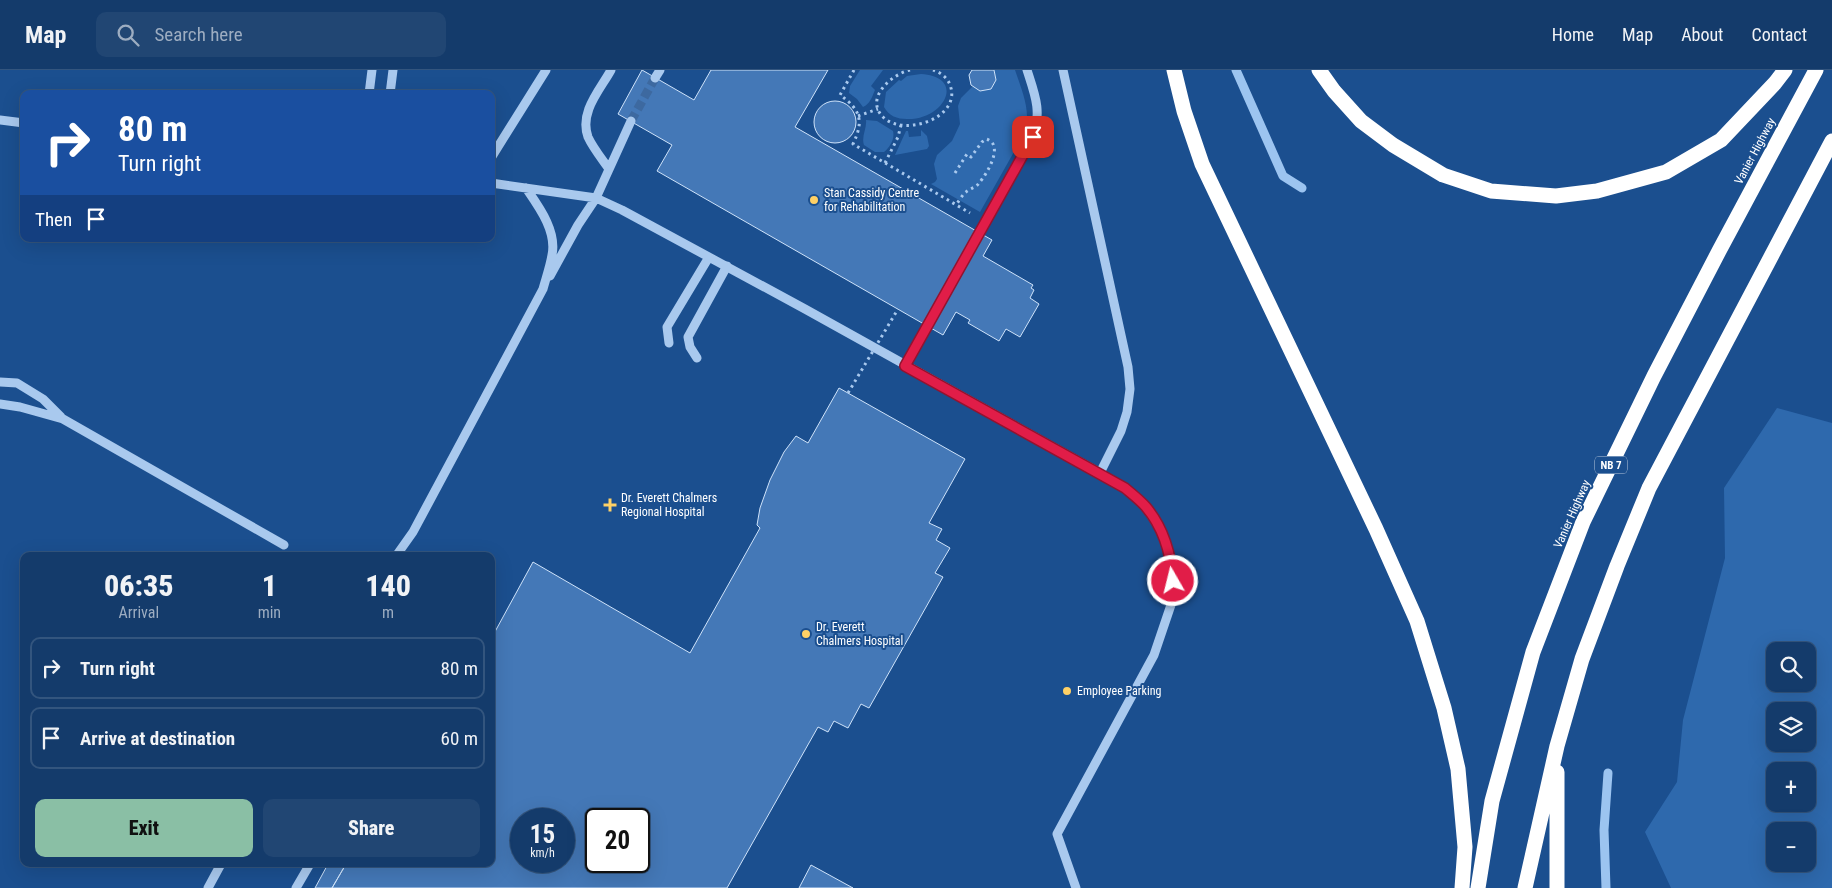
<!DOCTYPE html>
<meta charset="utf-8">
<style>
:root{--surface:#143b6b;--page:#214673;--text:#f1f3f6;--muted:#9dadc1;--line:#33557e;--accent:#8abfa5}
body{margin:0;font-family:"Roboto Condensed",sans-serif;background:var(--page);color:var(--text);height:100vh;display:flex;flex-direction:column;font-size:19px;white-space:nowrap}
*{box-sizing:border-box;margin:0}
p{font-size:16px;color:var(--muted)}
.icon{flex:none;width:28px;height:28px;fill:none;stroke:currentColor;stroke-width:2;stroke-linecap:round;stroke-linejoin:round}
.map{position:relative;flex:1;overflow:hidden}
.sheet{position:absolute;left:20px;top:482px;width:475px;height:315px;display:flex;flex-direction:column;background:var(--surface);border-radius:10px;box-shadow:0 5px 20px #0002,0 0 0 1px var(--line)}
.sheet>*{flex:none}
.guide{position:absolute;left:20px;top:20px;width:475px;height:152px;border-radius:10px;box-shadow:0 5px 20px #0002,0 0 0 1px var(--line);background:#1a4fa0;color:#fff;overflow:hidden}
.fabs{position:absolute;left:1766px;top:572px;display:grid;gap:10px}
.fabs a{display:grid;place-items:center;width:50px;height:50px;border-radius:10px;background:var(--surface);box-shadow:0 5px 20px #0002,0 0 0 1px var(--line);font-size:25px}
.speed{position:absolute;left:510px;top:738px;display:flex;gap:10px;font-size:25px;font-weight:700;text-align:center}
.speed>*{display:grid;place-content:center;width:65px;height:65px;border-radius:50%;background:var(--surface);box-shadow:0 5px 20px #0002,0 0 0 1px var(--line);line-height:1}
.speed small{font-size:12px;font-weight:400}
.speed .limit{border:2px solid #111;border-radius:8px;background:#fff;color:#111}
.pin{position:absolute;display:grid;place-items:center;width:42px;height:42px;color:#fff;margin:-21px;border-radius:10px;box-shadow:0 2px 8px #0006}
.me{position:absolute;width:55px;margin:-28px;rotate:352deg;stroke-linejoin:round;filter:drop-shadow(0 0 4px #0008)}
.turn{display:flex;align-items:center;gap:18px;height:105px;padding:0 15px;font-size:22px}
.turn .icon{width:65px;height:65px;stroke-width:2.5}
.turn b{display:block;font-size:35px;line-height:42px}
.then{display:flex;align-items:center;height:48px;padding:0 15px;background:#0003;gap:10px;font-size:19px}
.eta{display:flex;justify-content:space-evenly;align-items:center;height:85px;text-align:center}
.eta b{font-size:30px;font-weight:800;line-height:35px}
.button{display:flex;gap:10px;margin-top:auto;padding:10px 15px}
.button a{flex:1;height:58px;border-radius:10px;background:var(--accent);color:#111;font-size:20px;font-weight:800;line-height:58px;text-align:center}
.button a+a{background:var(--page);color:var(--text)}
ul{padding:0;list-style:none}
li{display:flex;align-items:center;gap:15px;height:62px;margin:0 10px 8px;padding:0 5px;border:2px solid var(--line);border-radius:10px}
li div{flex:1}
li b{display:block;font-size:19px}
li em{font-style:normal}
header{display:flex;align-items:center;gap:30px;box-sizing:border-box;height:70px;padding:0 25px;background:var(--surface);border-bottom:1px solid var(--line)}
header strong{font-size:24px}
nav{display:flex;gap:28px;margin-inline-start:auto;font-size:18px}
.search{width:350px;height:45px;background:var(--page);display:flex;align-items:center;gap:12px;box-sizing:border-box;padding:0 18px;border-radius:10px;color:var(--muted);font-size:19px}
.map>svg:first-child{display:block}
.green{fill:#2e69ad;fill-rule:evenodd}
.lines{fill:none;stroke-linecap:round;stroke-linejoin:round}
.stream{stroke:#9cc4f0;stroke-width:9}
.building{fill:#4478b7;stroke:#cfe3fa;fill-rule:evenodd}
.minor-tunnel{stroke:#3d69a0;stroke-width:9;stroke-dasharray:9 4.5;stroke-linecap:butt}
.path{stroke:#a9c9ee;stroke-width:3;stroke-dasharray:2.5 4;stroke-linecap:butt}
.minor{stroke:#a9c9ee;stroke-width:9}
.highway{stroke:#fff;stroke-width:15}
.path-bridge{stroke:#a9c9ee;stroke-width:3;stroke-dasharray:2.5 4;stroke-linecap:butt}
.route-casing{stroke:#92132f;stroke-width:12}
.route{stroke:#e11d48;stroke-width:9}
.poi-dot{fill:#ffd166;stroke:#1b4f8f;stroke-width:2}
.labels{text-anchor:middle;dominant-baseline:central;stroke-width:4;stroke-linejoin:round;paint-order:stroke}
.shield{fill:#1b4f8f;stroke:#bbcadd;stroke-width:1}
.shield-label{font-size:11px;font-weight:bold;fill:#fff}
.street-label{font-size:12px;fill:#fff;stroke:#1b4f8f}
.poi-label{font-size:12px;fill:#fff;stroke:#1b4f8f;text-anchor:start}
</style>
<header>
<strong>Map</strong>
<div class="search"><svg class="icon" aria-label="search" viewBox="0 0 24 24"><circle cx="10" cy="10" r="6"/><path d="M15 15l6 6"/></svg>Search here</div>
<nav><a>Home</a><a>Map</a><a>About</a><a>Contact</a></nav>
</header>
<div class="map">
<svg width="1832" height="818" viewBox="0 0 1832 818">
<rect width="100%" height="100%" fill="#1b4f8f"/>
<path class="green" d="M860,0H883L871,16L875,20C872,27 870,34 863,37L857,29L849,23L850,16Z
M994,0H1015C1022,21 1033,44 1023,66L980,142L931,114L935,112L937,109L934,94L937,85L952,71L960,54L958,36L961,28L973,16L980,21L991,19L996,10Z
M921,4C967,7 944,50 907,49C897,49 889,46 884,37L886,22L899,10L901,11L907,6Z
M866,50L877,51L893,61C895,69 890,77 884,82H875L864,75C861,67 867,58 866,50Z
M921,60L927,66L929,76L927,79L895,85L906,61H908L909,67L921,66Z
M1777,338L1832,353V818H1671L1645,762L1677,712L1683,650L1725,488L1724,418ZM1808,581V614H1775V581ZM1808,641V674H1775V641ZM1808,701V734H1775V701ZM1775,761H1808V794H1775Z"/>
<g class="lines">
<path class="stream" d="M1236,0L1283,106L1302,118
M1606,818L1604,760L1608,703"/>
</g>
<path class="building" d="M642,0L694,30L711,0H828L795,57L992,170L983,186L1033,215L1031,218L1034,220L1030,228L1039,234L1020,267L1006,259L999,271L968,253L970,250L956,242L943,265L657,101L672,75L618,44Z
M972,0H994L996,10L991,19L980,21L971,15L969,5Z
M814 52a21 21 0 1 1 42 0a21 21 0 1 1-42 0Z
M839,318L965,389L929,453L942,459L936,470L950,478L935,503L943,507L869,638L861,634L848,658L834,651L828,662L818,657L727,818H332L346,794H491V569L533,492L690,583L760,458L757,455L760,438L770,410L784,382L796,366L808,373ZM521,749H564V791H521ZM596,749H639V791H596Z
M328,794H346L332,818H315Z
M811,795L853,818H799Z"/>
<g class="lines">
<path class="minor-tunnel" d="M631,51L655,8"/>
<path class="path" d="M854,0L840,25C861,40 864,51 853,74L970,143
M910,0C892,4 864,28 883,47C903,67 959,49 951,18C949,9 942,3 933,0
M858,46L878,39
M885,93L898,67L901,55
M955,103L967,84L971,87L982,72L986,69C1005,74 987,104 979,113C976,118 970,118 966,122C962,125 959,131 956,135"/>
<path class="minor" d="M1063,0L1128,297L1130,319L1127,342L1121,361L1100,403
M655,8L660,0
M369,24L372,0
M390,24L393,0
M0,50L24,53
M491,88L546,0
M609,99C602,89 593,78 588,67C579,42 600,20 611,0
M491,113L596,128L622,140L805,239L1100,403L1125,418L1146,437L1162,463L1172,495L1174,526L1154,585L1057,764L1076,818
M550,206L578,155L596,128L631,51
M669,273L667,257L709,187
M697,288L690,277L688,267L727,196
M905,296L1033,67C1042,41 1035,25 1027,0
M0,312L17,313L43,329L61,347
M0,334L20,337L63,349L284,475
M396,486L413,462L543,219C546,208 550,197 552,185C557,161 539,137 526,118
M208,818L221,794
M296,818L310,794"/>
<path class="highway" d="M1174,0L1184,41L1202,94L1376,459L1417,551L1444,638L1458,699L1465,777L1462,818
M1319,0L1334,21L1361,51L1393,75L1443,105L1491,121L1556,126L1597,121L1666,102L1721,70L1775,13L1785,0
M1557,702V818
M1478,818L1492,731L1533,582L1583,452L1654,306L1719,181L1816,0
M1525,818L1557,676L1582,589L1617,496L1649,418L1832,71"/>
<path class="path-bridge" d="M848,323L898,239"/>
</g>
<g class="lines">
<defs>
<path id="route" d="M1033,67L905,296L1125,418C1132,424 1140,430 1146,437C1163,457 1171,484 1173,511"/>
</defs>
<use href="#route" class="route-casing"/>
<use href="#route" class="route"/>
</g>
<g class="poi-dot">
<circle cx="814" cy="130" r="5"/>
<path d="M607.5 427.5h5v5h5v5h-5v5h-5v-5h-5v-5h5z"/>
<circle cx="806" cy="564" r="5"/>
<circle cx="1067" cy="621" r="5"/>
</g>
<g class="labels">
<rect class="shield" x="1595" y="386.5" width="32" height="17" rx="4"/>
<g class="shield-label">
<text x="1611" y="395">NB 7</text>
</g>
<g class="street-label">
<text transform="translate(1755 81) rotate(-62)">Vanier Highway</text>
<text transform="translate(1572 444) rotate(-66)">Vanier Highway</text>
</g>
<g class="poi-label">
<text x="824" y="123">Stan Cassidy Centre<tspan x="824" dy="14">for Rehabilitation</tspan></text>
<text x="621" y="428">Dr. Everett Chalmers<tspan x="621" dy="14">Regional Hospital</tspan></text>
<text x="816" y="557">Dr. Everett<tspan x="816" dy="14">Chalmers Hospital</tspan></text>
<text x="1077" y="621">Employee Parking</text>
</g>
</g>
</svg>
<div class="fabs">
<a><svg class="icon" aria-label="search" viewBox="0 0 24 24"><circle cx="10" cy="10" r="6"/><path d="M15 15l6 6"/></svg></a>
<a><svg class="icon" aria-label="layers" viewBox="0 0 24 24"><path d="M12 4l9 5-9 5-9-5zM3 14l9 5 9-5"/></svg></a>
<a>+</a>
<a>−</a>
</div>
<div class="speed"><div>15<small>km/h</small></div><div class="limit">20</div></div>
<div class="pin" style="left:1033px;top:67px;background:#d93025"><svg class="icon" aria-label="arrive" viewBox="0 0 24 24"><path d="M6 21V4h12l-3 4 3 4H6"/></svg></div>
<svg class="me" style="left:1173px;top:511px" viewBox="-20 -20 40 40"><circle r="17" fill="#e11d48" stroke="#fff" stroke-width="3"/><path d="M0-11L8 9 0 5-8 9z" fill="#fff"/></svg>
<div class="guide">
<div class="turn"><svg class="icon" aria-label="right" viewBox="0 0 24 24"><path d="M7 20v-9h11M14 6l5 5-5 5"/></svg><div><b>80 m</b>Turn right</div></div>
<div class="then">Then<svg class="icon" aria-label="arrive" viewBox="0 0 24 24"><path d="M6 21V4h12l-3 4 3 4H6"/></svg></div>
</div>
<section class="sheet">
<div class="eta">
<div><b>06:35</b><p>Arrival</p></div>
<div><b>1</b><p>min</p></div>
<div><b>140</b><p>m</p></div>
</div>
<ul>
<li><svg class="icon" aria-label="right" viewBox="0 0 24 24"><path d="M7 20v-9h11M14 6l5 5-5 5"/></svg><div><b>Turn right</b></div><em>80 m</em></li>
<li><svg class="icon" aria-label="arrive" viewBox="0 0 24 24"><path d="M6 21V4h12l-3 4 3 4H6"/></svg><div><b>Arrive at destination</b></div><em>60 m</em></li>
</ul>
<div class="button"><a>Exit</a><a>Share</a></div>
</section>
</div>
